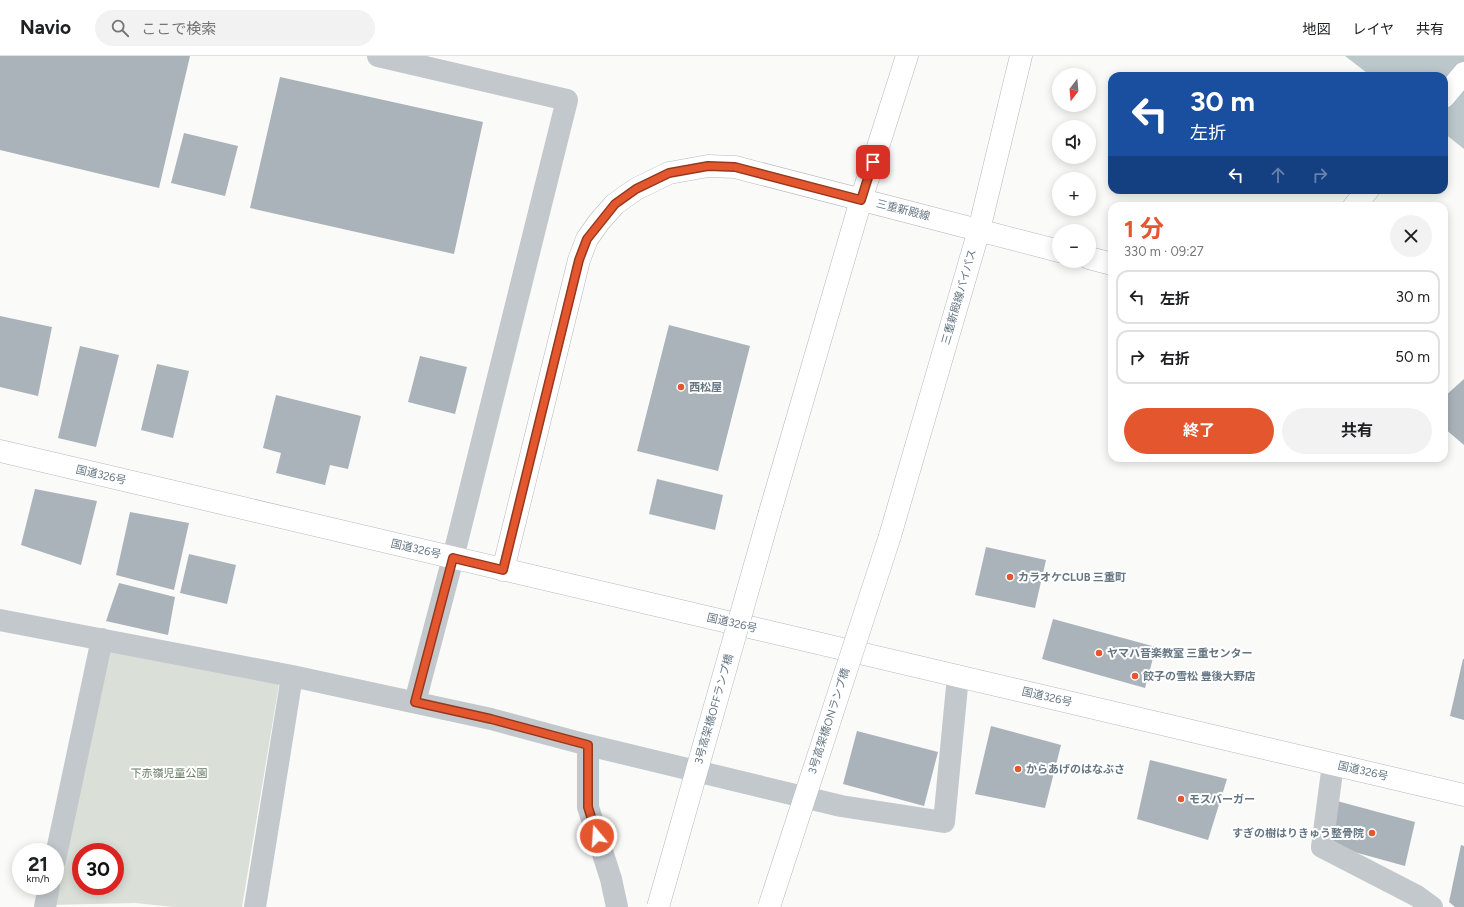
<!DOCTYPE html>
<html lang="ja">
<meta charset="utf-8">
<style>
:root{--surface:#fff;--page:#f2f2f2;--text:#202124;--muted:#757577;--line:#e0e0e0;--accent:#e4572e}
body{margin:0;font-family:Figtree,"Noto Sans JP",sans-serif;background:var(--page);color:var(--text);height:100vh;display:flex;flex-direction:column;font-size:15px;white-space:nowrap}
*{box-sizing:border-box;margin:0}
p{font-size:13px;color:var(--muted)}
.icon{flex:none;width:22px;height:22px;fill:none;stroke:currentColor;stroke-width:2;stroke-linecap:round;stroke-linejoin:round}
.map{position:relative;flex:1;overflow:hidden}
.sheet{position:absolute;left:1108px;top:146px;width:340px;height:260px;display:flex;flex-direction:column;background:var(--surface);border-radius:12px;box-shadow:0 2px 10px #0003}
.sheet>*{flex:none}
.guide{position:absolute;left:1108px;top:16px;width:340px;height:122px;border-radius:12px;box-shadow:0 2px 10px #0003;background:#1a4fa0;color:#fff;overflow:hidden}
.needle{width:26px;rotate:196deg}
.tools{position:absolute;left:1052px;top:12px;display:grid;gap:8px}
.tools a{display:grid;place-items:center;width:44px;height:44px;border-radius:50%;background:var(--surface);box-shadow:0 2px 10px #0003;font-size:20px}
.speed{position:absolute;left:12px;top:787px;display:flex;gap:8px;font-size:20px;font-weight:700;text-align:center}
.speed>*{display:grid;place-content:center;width:52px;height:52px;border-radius:50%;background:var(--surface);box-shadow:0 2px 10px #0003;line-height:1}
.speed small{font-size:10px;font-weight:400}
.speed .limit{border:6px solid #d22;background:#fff;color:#111}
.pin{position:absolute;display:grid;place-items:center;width:34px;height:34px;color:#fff;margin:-17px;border-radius:8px;box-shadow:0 2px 6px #0006}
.me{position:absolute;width:44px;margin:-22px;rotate:342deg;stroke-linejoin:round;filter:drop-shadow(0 0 3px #0008)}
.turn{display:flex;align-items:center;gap:14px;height:84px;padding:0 16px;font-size:18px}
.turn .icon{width:52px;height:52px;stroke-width:2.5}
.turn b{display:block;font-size:28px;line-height:34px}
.lanes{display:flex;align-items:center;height:38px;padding:0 16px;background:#0003;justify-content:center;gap:20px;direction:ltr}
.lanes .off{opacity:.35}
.round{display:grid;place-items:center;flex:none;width:42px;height:42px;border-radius:21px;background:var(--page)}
.summary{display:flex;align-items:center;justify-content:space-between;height:68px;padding:0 16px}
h1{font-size:24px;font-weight:700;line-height:30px;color:var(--accent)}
.button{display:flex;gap:8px;margin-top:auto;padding:8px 16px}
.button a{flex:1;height:46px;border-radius:24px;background:var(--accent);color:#fff;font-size:16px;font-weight:700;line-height:46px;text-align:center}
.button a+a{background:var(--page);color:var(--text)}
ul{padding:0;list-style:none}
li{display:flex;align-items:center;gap:12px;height:54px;margin:0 8px 6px;padding:0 8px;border:2px solid var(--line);border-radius:12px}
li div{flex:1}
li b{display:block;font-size:15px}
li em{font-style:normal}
header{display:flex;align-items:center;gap:24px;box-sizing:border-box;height:56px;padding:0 20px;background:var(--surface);border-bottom:1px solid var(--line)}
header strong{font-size:19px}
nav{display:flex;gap:22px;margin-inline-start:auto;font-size:14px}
.search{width:280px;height:36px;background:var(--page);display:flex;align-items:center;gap:10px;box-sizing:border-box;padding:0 14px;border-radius:22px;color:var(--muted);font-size:15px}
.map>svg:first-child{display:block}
.green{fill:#dadfd7;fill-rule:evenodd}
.water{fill:#bbc7cb}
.building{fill:#aab3b9}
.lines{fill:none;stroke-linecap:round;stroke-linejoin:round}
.major-casing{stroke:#b5babe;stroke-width:23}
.highway-casing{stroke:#b4b9bd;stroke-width:23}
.minor{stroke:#c3c8cc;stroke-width:22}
.major{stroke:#fff;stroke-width:22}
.highway{stroke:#fff;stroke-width:22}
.major-bridge-casing{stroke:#b5babe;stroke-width:23;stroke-linecap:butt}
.major-bridge{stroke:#fff;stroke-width:22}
.route-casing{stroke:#94391e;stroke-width:10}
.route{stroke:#e4572e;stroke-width:7}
.poi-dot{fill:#e4572e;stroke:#fff;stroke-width:1.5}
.labels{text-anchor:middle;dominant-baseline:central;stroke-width:4;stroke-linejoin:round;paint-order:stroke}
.street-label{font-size:11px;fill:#657683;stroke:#fff}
.poi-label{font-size:11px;font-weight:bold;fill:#657683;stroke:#fff;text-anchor:start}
.park-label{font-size:11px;fill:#687a64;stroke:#fff}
</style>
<header>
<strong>Navio</strong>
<div class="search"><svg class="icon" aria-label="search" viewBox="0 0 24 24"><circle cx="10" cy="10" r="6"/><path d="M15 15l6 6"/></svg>ここで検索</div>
<nav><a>地図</a><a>レイヤ</a><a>共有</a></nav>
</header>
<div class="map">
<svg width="1464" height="851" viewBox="0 0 1464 851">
<rect width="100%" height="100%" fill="#fafaf8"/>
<path class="green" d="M97,587L279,628L242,851H174L135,847L49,849L55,830V817ZM81,796H115V830H81Z"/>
<path class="water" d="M1345,0H1464V93L1444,77V20H1371Z"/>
<path class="building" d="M0,0H190L159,132L0,94Z
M280,21L483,66L454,198L250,152Z
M184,77L238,90L225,140L171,127Z
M0,260L52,271L38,340L0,331Z
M669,269L750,290L718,415L637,395Z
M80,290L119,299L96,391L58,382Z
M420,300L467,311L455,358L408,346Z
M157,308L189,315L173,382L141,374Z
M1464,323V389L1444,372V341Z
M276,339L361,360L348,413L330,409L325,429L276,417L281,397L263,392Z
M657,423L723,439L715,474L649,458Z
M35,433L97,445L81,509L21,489Z
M130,456L189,467L174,534L116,519Z
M986,491L1046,504L1035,552L975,539Z
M189,498L236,509L227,548L180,537Z
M119,527L175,541L168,579L106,565Z
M1053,563L1156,591L1145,632L1042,603Z
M1463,603H1464V664L1450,660Z
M991,670L1061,689L1045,752L975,738Z
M857,675L938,696L924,750L843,728Z
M1150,704L1227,723L1208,784L1137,763Z
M1337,745L1415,766L1405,810L1329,789Z
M1461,789L1464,790V851H1455L1449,846Z"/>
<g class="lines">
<defs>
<path id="major" d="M1444,41L1464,17
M1354,150L1368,134
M1089,202L1112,208
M770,456L861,144L907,0
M890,480L979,174L1021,0
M503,514L579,204L587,183L599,166L615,148L636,133L669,117L708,110L735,111L1059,195"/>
<path id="highway" d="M0,395L1464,739"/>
</defs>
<use href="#major" class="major-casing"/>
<use href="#highway" class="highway-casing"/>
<path class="minor" d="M378,0L567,44L453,502L415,646
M0,564L292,620L491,663L588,689L841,750L944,766L958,620
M588,689V751L611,823L617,851
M1333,708L1322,791L1417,840L1432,851
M55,804L102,583
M45,851L49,830
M255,851L292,620"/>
<use href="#major" class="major"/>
<use href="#highway" class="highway"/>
<defs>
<path id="major-bridge" d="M658,851L770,456
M769,851L890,480"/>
</defs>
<use href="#major-bridge" class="major-bridge-casing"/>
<use href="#major-bridge" class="major-bridge"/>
</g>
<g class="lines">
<defs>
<path id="route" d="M597,780L588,751V689L491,663L415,646L453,502L503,514L579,204L587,183L615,148L636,133L669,117L708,110L735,111L861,144L873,106"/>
</defs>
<use href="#route" class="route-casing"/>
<use href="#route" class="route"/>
</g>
<g class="poi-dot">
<circle cx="681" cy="331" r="4"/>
<circle cx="1010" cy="521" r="4"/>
<circle cx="1099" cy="597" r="4"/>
<circle cx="1135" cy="620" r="4"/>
<circle cx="1018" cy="713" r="4"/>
<circle cx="1181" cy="743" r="4"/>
<circle cx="1372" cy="777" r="4"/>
</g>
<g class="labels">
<g class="street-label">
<text transform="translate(903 154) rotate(14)">三重新殿線</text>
<text transform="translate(959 241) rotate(-74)">三重新殿線バイパス</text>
<text transform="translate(101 419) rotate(13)">国道326号</text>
<text transform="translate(416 493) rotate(13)">国道326号</text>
<text transform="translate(732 567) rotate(13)">国道326号</text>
<text transform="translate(1047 641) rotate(13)">国道326号</text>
<text transform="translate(714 653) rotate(-74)">3号高架橋OFFランプ橋</text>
<text transform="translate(829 665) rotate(-72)">3号高架橋ONランプ橋</text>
<text transform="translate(1363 715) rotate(13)">国道326号</text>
</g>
<g class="poi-label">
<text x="689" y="331">西松屋</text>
<text x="1018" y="521">カラオケCLUB 三重町</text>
<text x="1107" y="597">ヤマハ音楽教室 三重センター</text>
<text x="1143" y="620">餃子の雪松 豊後大野店</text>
<text x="1026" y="713">からあげのはなぶさ</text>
<text x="1189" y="743">モスバーガー</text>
<text x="1364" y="777" text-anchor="end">すぎの樹はりきゅう整骨院</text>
</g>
<g class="park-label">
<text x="169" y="717">下赤嶺児童公園</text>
</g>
</g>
</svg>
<div class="tools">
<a><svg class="needle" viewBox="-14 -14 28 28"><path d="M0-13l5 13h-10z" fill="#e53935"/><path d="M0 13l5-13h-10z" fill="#757577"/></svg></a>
<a><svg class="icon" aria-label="sound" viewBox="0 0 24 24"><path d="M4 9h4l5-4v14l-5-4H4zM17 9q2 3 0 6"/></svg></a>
<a>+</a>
<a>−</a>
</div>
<div class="speed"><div>21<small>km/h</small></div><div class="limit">30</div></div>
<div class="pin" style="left:873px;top:106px;background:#d93025"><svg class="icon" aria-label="arrive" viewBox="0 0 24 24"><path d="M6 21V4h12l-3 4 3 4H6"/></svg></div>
<svg class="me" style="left:597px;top:780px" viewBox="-20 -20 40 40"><circle r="17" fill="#e4572e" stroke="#fff" stroke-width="3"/><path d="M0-11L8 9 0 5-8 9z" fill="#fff"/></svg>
<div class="guide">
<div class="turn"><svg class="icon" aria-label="left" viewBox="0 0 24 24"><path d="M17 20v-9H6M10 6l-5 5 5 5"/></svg><div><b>30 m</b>左折</div></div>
<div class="lanes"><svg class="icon" aria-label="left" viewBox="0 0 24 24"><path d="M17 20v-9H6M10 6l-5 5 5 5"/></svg><svg class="icon off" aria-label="ahead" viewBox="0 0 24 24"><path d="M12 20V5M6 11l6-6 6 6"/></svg><svg class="icon off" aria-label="right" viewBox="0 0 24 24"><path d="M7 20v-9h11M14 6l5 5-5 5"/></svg></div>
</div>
<section class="sheet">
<div class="summary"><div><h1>1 分</h1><p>330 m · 09:27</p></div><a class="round"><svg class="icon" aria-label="close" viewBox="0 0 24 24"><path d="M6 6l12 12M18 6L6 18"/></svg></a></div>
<ul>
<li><svg class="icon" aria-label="left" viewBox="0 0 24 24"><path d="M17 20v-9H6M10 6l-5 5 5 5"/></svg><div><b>左折</b></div><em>30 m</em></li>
<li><svg class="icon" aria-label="right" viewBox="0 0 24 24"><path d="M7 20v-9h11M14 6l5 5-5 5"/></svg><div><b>右折</b></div><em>50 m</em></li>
</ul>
<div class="button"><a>終了</a><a>共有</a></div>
</section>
</div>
